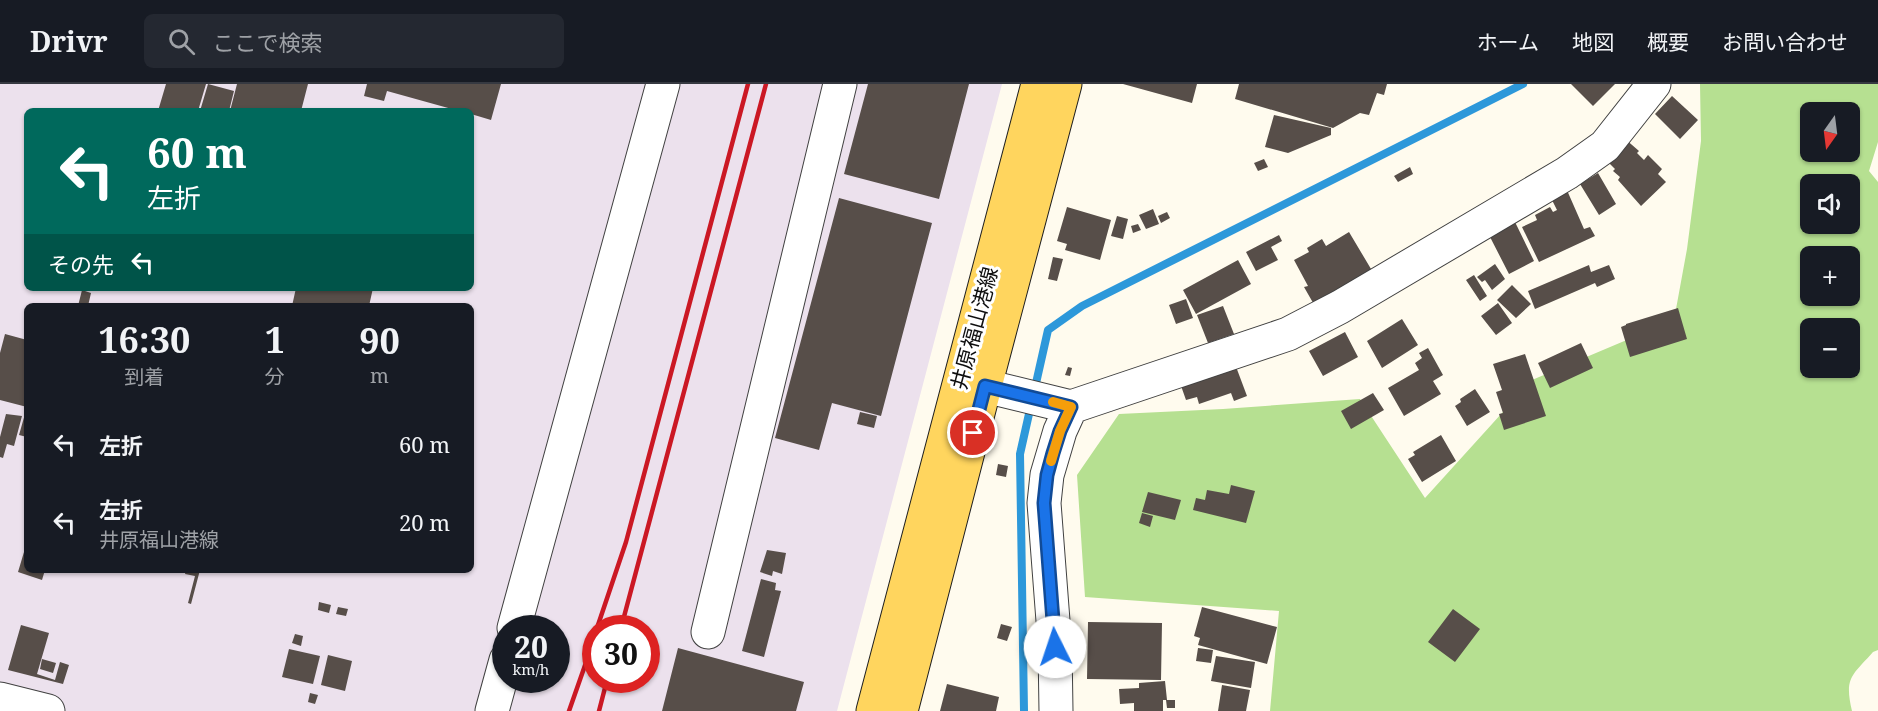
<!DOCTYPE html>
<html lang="ja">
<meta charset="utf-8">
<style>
:root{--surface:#171b24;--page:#242831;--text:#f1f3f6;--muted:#9ea1a6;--line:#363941}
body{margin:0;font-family:"Noto Serif","Noto Sans JP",serif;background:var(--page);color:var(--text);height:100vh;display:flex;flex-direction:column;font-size:22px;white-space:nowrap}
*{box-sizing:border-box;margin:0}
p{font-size:20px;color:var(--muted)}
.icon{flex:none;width:33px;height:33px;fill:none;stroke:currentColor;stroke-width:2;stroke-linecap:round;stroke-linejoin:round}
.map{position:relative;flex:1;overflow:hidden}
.details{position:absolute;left:24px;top:219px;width:450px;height:270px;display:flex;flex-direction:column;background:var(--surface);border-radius:9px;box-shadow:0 2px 4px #0004}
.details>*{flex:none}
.hud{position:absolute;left:24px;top:24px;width:450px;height:183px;border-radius:9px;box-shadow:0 2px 4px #0004;background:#00695c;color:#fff;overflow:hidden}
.needle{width:39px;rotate:194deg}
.buttons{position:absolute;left:1800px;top:18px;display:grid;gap:12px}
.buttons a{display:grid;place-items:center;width:60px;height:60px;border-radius:9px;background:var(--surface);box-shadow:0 2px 4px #0004;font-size:30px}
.speed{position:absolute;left:492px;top:531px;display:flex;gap:12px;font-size:30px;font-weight:700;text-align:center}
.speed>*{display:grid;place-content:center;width:78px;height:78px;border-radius:50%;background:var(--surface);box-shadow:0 2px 4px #0004;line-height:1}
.speed small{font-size:15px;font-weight:400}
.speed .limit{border:9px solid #d22;background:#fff;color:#111}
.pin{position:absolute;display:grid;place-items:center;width:51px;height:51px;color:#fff;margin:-26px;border:3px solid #fff;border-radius:50%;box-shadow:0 2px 6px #0007}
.me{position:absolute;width:66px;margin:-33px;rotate:356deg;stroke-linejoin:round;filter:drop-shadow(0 0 4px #0008)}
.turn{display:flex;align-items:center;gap:21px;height:126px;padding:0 24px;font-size:27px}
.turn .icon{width:78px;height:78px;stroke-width:2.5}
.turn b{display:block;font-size:42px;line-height:51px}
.then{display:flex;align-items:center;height:57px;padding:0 24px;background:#0003;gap:12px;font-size:22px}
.eta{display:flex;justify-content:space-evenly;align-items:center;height:102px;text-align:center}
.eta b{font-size:36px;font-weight:700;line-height:42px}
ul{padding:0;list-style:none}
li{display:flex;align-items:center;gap:18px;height:78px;padding:0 24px}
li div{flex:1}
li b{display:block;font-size:22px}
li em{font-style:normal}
header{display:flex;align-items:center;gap:36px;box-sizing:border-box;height:84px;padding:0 30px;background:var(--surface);border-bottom:2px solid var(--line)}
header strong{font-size:28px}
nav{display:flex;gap:33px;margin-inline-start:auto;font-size:21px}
.search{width:420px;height:54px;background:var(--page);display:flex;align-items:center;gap:15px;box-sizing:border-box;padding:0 21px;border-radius:9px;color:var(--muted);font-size:22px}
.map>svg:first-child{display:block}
.industrial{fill:#ece1ed;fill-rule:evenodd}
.forest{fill:#b6e091;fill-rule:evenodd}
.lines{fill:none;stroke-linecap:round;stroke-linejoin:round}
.stream{stroke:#2d98da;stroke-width:8}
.building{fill:#574e49}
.minor-casing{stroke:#414141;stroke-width:35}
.major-casing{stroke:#1f1f1f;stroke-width:35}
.minor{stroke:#fff;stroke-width:33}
.major{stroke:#ffd55e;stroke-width:33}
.rail{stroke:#cb1824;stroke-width:4.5}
.route-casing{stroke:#114b97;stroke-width:15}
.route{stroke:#1a73e8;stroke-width:10}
.slow{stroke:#f59e0b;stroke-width:10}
.labels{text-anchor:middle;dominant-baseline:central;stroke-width:6;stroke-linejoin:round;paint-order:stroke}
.street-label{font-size:21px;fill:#0e0e0e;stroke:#fff}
</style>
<header>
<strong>Drivr</strong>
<div class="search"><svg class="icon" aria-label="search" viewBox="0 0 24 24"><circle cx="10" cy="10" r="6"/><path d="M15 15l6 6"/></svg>ここで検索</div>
<nav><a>ホーム</a><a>地図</a><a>概要</a><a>お問い合わせ</a></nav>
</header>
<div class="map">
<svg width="1878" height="627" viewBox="0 0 1878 627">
<rect width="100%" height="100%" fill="#fffbee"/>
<path class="industrial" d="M0,0H1002L837,627H0ZM27,27H471V204H27ZM27,222H471V486H27ZM506,544H556V596H506ZM596,544H646V596H596Z"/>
<path class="forest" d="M1700,0H1878V58L1869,87L1878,98V566L1873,568C1852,592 1844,593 1852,627H1270L1279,527L1085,513L1077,391L1119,330L1223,325L1360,315L1425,414L1532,296L1674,236L1687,165L1701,57ZM1810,28H1850V68H1810ZM1810,100H1850V140H1810ZM1810,172H1850V212H1810ZM1810,244H1850V284H1810Z"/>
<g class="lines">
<path class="stream" d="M1034,308L1048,246L1082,222L1523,0
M1024,627L1020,370L1031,321"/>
</g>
<path class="building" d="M166,0H206L198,27H158Z
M208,0L234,7L229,27H200Z
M237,0H308L301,27H230Z
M367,0H501L491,36L471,30V27H459L387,7L384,17L364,12Z
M868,0H969L939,115L844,90Z
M1123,0H1197L1192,19Z
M1239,0H1387L1384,11L1377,9L1369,31L1360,29L1333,44L1235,15Z
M1571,0H1615L1593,22Z
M1672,12L1698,36L1680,55L1655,30Z
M1274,31L1331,44V51L1288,69L1265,63Z
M1624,54L1639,67L1637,69L1644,76L1648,71L1662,85L1658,90L1666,98L1641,122L1618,96L1620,93L1613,87L1615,85L1607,77Z
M1264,75L1268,83L1258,87L1254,79Z
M1410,83L1413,90L1398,98L1394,92Z
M1598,89L1616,120L1599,131L1580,100Z
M1566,104L1584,145L1590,143L1595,152L1539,178L1522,143L1537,136L1535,131L1550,123L1553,128L1557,126L1550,112Z
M839,114L932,139L881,332L832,319L819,366L775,354Z
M1067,123L1111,136L1100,176L1065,166L1067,160L1057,157Z
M1153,125L1159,140L1146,145L1139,131Z
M1167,128L1170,134L1161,139L1158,132Z
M1117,132L1128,135L1123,155L1111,152Z
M1515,138L1534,177L1509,190L1489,151Z
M1138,140L1141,146L1133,149L1131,142Z
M1349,148L1374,190L1316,224L1304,203L1308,202L1294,176L1309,168L1307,164L1322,155L1326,162Z
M1279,151L1282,157L1271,163L1278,176L1256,187L1246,168Z
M1053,173L1063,175L1057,197L1048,195Z
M1238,176L1251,200L1196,230L1183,206Z
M1495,180L1505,195L1492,206L1485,196L1482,198L1477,193Z
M1589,181L1591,188L1609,181L1615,195L1597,203L1595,199L1535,225L1528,207Z
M1474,191L1487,212L1480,217L1466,196Z
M1512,201L1531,220L1516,234L1497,216Z
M296,204H373L369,222H292Z
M82,206L91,209L88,222H78Z
M1186,215L1193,234L1176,240L1169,221Z
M1498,219L1512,239L1496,251L1481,232Z
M1223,222L1234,250L1208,259L1197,231Z
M1678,224L1687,255L1630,273L1621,243L1626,241V240Z
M1402,235L1418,261L1382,284L1367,257Z
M1345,248L1358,273L1323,292L1309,267Z
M5,250L27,256V323L0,316V269Z
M1581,259L1593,284L1550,304L1538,279Z
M1428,264L1443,291L1433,297L1441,310L1404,332L1388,304L1419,286L1415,279L1422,274L1419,269Z
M1525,270L1546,332L1504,346L1499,330L1503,329L1496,308L1502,306L1493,280Z
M1235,280L1247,312L1234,317L1231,309L1199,320L1197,313L1186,316L1180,299Z
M1068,283L1072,284L1070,292L1065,291Z
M1475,305L1490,328L1467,342L1455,322L1461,318L1460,315Z
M1373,309L1384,326L1351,345L1341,327Z
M860,328L877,332L874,344L857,340Z
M6,330L22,332L14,362L7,360L3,374L0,373V353Z
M25,330L27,331V353L19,351Z
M1441,351L1456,377L1422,398L1408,375L1415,371L1413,368Z
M998,380L1008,382L1006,393L996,391Z
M1231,401L1255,407L1246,439L1193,426L1196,414L1205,416L1207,406L1229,410Z
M1148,408L1181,416L1175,436L1142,428Z
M1142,429L1153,432L1150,443L1139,439Z
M27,458V486H45L42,496L18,488Z
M767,466L786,469L782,490L773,487L772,492L760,488Z
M186,486H200L191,520L188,519L195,492L185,490Z
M761,495L776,499L775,506L781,507L764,573L742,567Z
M319,518L331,521L329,529L318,526Z
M338,523L348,525L346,532L336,530Z
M1202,523L1277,543L1267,580L1198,561L1200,554L1194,552Z
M1453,525L1480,545L1455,578L1428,558Z
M1088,538L1162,539L1161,596L1087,595Z
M1001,540L1012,543L1007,557L997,554Z
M21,541L49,549L37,590L55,596L60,578L69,581L63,600L8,586Z
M295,550L303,552L301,562L292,559Z
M678,564L804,598L796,627H662Z
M1198,564L1213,566L1211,579L1196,577Z
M289,565L320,572L313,600L282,593Z
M328,571L352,577L345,607L321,601Z
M1216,572L1255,578L1251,604L1211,597Z
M42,575L56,579L53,589L40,585Z
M1165,597L1167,616H1163V627H1134V619L1120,620L1119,605L1139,604V599Z
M947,600L999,613L996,627H940Z
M1222,601L1250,606L1246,627H1218Z
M310,609L318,611L315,620L308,618Z
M1166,616H1175V624H1167Z"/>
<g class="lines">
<defs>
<path id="minor" d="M985,302L1071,323L1288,250L1340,223L1567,89L1605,62L1654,0
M514,544L663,0
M708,548L840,0
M0,615L48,627
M492,627L506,576
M1056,627L1055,563L1044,419L1047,391L1060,347L1071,323"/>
<path id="major" d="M873,627L1038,0
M901,627L985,302L1065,0"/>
</defs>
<use href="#minor" class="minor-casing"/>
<use href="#major" class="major-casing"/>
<use href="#minor" class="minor"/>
<use href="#major" class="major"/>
<path class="rail" d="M597,544L626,458L748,0
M621,544L766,0
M569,627L596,550
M599,627L607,596"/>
</g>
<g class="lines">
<defs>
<path id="route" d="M973,349L985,302L1071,323L1060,347L1053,369L1047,391L1044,419L1055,563"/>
</defs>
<use href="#route" class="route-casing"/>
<use href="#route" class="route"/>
<path class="slow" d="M1051,377L1060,347L1071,323L1053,318"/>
</g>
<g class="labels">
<g class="street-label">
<text transform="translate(974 244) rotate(-75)">井原福山港線</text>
</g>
</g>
</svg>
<div class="buttons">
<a><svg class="needle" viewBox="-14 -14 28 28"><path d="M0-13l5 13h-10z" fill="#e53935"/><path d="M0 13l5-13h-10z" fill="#9ea1a6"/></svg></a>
<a><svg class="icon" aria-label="sound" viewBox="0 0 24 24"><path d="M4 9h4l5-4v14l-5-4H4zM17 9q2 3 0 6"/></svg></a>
<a>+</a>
<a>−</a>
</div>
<div class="speed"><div>20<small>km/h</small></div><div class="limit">30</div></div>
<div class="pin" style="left:973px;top:349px;background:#d93025"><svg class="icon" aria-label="arrive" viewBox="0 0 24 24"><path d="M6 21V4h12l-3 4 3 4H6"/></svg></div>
<svg class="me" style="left:1055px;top:563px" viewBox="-20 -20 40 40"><circle r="19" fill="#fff"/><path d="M0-13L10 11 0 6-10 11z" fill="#1a73e8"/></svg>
<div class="hud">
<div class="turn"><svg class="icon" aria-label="left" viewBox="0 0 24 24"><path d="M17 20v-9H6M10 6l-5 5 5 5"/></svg><div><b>60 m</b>左折</div></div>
<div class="then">その先<svg class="icon" aria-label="left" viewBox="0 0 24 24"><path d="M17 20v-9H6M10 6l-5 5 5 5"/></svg></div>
</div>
<section class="details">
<div class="eta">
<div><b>16:30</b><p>到着</p></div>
<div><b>1</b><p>分</p></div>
<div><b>90</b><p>m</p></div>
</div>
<ul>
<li><svg class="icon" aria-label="left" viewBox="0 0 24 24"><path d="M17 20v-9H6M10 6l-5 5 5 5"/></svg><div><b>左折</b></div><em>60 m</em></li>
<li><svg class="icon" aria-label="left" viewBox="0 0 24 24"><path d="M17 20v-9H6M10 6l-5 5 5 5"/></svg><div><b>左折</b><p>井原福山港線</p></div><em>20 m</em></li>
</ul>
</section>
</div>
